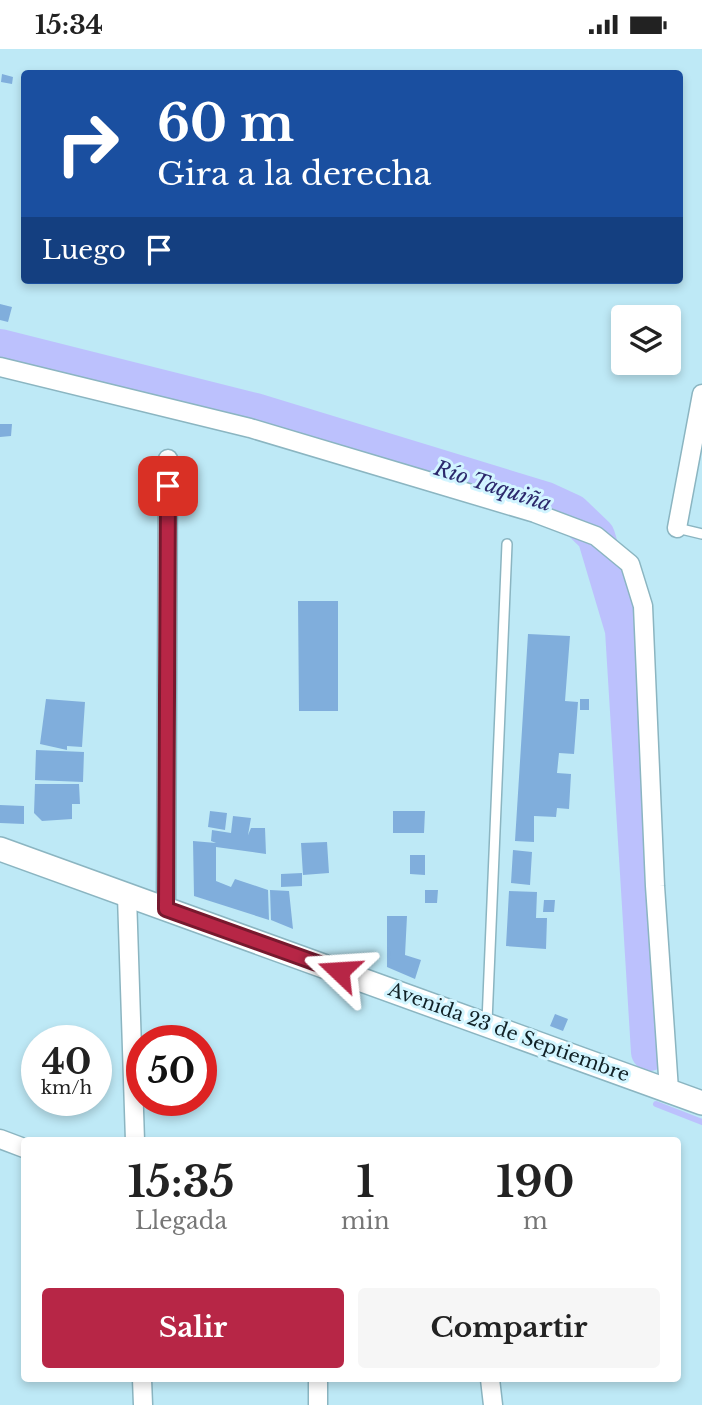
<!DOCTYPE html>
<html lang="es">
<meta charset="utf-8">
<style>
:root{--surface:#fff;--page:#f6f6f6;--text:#222;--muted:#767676;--accent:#b72646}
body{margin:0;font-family:"Libre Baskerville",serif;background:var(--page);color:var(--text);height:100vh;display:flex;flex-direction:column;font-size:26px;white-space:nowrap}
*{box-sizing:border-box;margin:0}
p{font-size:23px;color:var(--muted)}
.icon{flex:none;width:38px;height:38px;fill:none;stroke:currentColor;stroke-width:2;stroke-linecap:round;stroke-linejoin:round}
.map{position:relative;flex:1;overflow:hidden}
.side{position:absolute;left:21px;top:1088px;width:660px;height:245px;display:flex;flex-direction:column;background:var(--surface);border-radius:7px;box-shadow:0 4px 10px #0003}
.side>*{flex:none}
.banner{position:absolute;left:21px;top:21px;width:662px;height:214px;border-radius:7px;box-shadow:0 4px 10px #0003;background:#1a4fa0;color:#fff;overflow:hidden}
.tools{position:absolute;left:611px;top:256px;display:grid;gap:14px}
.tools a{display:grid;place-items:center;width:70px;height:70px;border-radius:7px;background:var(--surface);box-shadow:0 4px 10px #0003;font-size:35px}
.speed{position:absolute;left:21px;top:976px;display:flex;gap:14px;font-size:35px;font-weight:700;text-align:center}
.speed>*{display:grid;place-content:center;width:91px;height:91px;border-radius:50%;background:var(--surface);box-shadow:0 4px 10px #0003;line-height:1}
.speed small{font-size:18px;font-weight:400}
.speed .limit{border:10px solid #d22;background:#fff;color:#111}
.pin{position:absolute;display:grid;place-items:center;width:60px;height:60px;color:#fff;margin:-30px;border-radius:14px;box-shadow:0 4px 10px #0006}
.me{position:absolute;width:77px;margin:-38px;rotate:290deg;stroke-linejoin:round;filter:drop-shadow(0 0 5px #0008)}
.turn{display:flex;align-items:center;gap:24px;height:147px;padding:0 21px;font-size:32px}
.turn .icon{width:91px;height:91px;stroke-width:2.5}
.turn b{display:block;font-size:49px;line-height:60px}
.then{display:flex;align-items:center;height:66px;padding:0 21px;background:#0003;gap:14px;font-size:26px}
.eta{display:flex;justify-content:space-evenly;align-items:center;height:119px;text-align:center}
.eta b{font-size:42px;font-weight:700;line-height:49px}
.action{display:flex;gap:14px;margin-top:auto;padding:14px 21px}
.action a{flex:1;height:80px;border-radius:7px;background:var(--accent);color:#fff;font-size:28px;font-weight:700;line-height:80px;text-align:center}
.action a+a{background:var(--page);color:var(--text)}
.status{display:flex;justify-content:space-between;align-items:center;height:49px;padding:0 35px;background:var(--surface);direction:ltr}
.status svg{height:19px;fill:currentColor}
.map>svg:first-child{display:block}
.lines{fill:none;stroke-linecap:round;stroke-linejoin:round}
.stream{stroke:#bcc1fd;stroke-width:6}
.river{stroke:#bcc1fd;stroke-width:38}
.building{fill:#80aedc}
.lane-casing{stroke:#8bb5c1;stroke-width:12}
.street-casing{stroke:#8bb5c1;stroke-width:21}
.secondary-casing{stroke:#8bb5c1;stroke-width:26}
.lane{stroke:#fff;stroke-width:9}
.street{stroke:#fff;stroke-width:18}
.secondary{stroke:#fff;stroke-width:23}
.route-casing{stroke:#77192e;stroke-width:18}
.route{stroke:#b72646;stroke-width:12}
.labels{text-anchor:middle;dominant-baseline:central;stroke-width:6;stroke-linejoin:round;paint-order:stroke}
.street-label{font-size:19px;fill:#112126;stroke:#d2f5ff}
.water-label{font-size:21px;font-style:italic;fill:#2c296c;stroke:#d2f5ff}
</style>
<div class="status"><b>15:34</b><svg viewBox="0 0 49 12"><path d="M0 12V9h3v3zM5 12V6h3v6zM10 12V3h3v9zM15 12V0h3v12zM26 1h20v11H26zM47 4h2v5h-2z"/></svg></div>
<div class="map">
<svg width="702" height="1356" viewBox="0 0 702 1356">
<rect width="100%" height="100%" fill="#bee9f6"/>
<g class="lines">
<path class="stream" d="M656,1055L702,1073"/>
<path class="river" d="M0,299L255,363L546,452L572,464L596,487L624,581L650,1003"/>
</g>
<path class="building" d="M2,25L13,28L12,35L1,33Z
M0,255L12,258L8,273L0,271Z
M0,375H12L11,387L0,388Z
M298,552H338V662H299Z
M528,585L570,587L565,652L578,653L574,705L559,704L557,724L571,725L569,760L557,759L556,768L534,767V793L515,792Z
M46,650L85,653L82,698L67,697V701L40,695Z
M580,650H589V661H580Z
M36,701L84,703L83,733L35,731Z
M35,735H79L80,755H72V770L42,772L34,764Z
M0,756L24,757V775L0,774Z
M210,762L227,764L225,781L208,778Z
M393,762H425L424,784H393Z
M233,767L251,769L248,786L251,779H265L266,805L216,798V832L231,838L235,830L268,841L269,871L194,847L193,792L216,794L211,792L212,781L231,784Z
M327,793L329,824L303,826L301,794Z
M513,801L532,803L530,836L511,834Z
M410,806H425V826L410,825Z
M302,824V837L281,838V825Z
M270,841L289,842L293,880L271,871Z
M425,841H438L437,854H425Z
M509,842L537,843L536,869H547L546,900L506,897Z
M544,851H555L554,863H543Z
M387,867H407L405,906L421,911L415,930L387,918Z
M555,965L568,970L563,982L550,977Z"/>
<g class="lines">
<defs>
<path id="lane" d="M677,479L702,485
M487,973L507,495"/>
<path id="street" d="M0,318L250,379L535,464L596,487L630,515L643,557L655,837L669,1041
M677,479L702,345
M127,847L135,1092
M166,860L168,410
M0,1090L24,1099
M142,1330L143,1356
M318,1330V1356
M490,1330L493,1356"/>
<path id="secondary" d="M0,800L702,1054"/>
</defs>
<use href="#lane" class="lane-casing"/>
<use href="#street" class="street-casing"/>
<use href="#secondary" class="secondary-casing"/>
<use href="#lane" class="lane"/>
<use href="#street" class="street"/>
<use href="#secondary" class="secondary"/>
</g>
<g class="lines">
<defs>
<path id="route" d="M168,437L166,860L339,922"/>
</defs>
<use href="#route" class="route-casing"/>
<use href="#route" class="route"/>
</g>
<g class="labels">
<g class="street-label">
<text transform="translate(509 983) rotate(20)">Avenida 23 de Septiembre</text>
</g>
<g class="water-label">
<text transform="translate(493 437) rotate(18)">Río Taquiña</text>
</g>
</g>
</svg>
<div class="tools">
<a><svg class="icon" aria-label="layers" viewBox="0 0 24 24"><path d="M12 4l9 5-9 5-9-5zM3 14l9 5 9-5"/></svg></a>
</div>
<div class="speed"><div>40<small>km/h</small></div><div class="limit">50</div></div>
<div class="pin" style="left:168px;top:437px;background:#d93025"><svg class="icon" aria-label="arrive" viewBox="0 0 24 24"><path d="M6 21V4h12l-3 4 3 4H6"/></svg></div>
<svg class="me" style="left:339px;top:922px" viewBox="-20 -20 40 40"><path d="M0-17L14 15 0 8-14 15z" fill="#b72646" stroke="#fff" stroke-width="4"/></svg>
<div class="banner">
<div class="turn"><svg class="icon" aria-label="right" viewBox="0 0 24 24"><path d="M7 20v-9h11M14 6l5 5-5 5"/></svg><div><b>60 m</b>Gira a la derecha</div></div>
<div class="then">Luego<svg class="icon" aria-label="arrive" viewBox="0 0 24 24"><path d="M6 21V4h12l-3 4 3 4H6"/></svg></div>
</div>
<section class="side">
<div class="eta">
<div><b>15:35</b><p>Llegada</p></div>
<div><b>1</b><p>min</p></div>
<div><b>190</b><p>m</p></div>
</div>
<div class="action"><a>Salir</a><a>Compartir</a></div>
</section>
</div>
